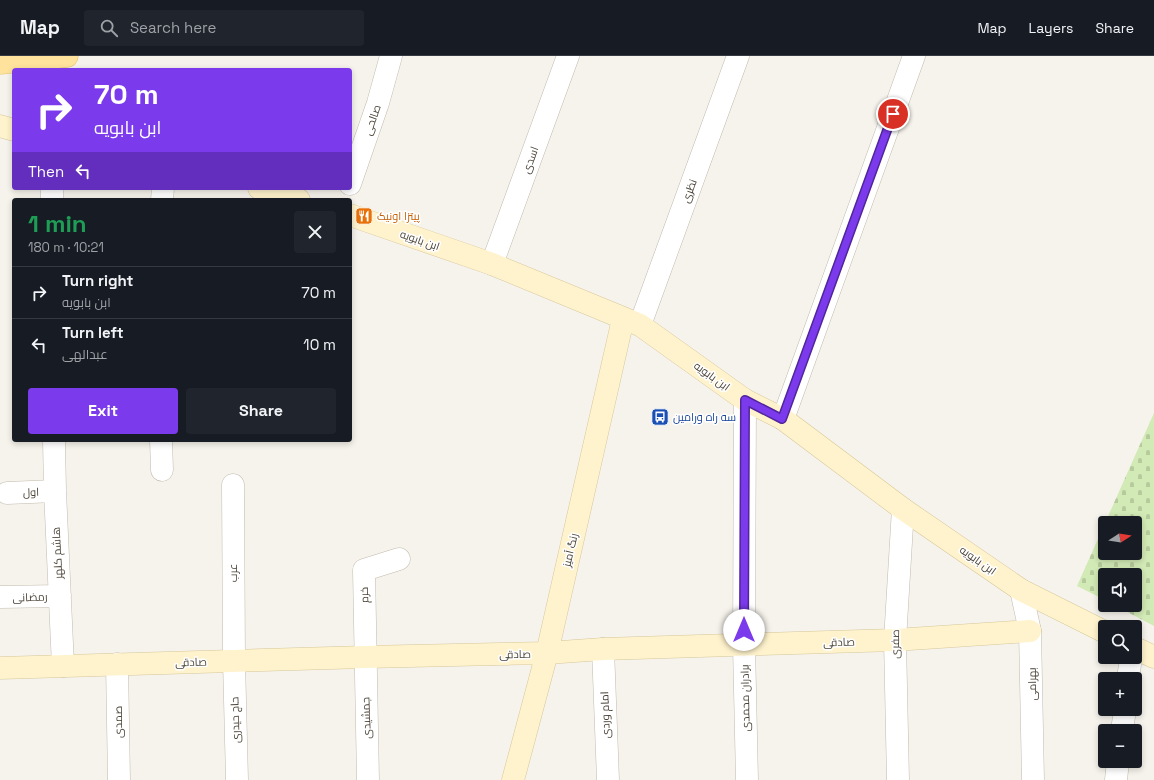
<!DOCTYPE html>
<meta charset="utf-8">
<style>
:root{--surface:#171b24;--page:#20242c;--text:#f1f3f6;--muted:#9ea1a6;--line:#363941;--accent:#7c3aed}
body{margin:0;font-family:"Space Grotesk",Cairo,sans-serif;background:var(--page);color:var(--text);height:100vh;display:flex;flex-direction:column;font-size:15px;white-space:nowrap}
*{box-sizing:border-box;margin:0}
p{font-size:13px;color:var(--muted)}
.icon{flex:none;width:22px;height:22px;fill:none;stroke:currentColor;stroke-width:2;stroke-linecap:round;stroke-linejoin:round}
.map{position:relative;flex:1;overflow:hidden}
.sheet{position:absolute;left:12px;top:142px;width:340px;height:244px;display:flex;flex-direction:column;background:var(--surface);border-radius:4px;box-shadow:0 2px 6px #0003}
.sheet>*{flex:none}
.banner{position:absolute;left:12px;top:12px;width:340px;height:122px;border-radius:4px;box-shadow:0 2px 6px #0003;background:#7c3aed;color:#fff;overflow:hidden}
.needle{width:26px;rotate:78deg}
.tools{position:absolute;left:1098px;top:460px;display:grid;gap:8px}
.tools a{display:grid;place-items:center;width:44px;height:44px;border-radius:4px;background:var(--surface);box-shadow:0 2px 6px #0003;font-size:20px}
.pin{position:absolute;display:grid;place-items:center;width:34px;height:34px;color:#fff;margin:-17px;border:2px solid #fff;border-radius:50%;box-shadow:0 1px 4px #0007}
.me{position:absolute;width:44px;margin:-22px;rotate:0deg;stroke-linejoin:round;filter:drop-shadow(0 0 3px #0008)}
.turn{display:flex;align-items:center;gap:14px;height:84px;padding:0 16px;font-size:18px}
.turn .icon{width:52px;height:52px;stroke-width:2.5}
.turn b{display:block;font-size:28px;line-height:34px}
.then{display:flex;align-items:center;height:38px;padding:0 16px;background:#0003;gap:8px;font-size:15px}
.round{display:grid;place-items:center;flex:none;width:42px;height:42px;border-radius:4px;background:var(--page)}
.headline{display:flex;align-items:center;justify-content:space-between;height:68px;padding:0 16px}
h1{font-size:24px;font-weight:700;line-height:30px;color:#1e9e55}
.button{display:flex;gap:8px;margin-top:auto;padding:8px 16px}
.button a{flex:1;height:46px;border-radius:4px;background:var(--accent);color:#fff;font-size:16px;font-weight:700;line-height:46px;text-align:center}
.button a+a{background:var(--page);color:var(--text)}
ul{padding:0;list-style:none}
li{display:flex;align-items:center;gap:12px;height:52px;padding:0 16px;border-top:1px solid var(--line)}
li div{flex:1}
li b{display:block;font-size:15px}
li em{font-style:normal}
header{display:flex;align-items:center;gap:24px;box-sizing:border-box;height:56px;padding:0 20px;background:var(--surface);border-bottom:1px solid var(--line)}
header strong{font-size:19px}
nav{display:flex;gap:22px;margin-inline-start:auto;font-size:14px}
.search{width:280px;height:36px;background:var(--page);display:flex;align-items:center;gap:10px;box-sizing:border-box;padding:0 14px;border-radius:4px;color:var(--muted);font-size:15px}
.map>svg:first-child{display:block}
.cemetery{fill:url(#cemetery-stones);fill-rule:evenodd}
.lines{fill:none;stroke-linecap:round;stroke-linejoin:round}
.street-casing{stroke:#c2bbae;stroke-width:23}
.secondary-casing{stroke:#d6c79b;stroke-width:23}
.primary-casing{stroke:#e6c16a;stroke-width:23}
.street{stroke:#fff;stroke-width:22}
.secondary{stroke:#fff3cd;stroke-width:22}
.primary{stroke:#ffe39c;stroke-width:22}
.route-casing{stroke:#51269a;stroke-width:10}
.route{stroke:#7c3aed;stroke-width:7}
.labels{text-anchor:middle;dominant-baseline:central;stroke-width:3;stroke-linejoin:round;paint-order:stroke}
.street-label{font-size:11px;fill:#4b4439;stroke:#fff}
.food-label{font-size:11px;fill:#c56008;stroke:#fff;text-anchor:start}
.transit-label{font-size:11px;fill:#164399;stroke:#fff;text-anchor:start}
</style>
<header>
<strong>Map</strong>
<div class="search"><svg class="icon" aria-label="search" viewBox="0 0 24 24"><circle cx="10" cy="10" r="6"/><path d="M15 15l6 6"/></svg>Search here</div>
<nav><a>Map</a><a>Layers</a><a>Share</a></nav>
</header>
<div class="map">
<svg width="1154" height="724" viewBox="0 0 1154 724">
<defs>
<pattern id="cemetery-stones" width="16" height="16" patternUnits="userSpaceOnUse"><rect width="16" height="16" fill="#d2eab5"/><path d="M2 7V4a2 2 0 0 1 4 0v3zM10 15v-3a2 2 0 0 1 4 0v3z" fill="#b6ca9c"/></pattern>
</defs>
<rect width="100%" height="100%" fill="#f6f3ec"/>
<path class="cemetery" d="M1154,357V570L1114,549H1135V519H1105V544L1077,530ZM1105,467H1135V497H1105Z"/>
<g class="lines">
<defs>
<path id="street" d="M350,128L378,47L391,0
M52,132V144
M162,144L163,132
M492,208L568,0
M640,269L738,0
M745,344L744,589L747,724
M783,363L914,0
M54,384L55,435L63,610
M161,384L162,414
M233,429L234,604L237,724
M7,437L55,435
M1021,534L1030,575L1033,724
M0,541L60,540
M603,593L608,724
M117,608L119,724
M1128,623L1131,601
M1122,675L1125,653
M368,724L364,514L399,503
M898,724L895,584L903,453
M1116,724L1118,705"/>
<path id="secondary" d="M0,70L14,74
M259,132L299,144
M350,159L492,208L640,269L745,344L783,363L903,453L1021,534L1105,576
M1135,592L1154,601
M0,612L365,601L547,597L603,593L895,584L1030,575
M513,724L547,597L623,263"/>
<path id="primary" d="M0,7L67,0"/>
</defs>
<use href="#street" class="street-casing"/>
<use href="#secondary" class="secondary-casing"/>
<use href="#primary" class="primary-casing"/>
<use href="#street" class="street"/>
<use href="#secondary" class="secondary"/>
<use href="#primary" class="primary"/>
</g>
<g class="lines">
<defs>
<path id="route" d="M744,574L745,344L782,363L893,58"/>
</defs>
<use href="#route" class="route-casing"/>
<use href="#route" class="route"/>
</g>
<defs>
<symbol id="restaurant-square" viewBox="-11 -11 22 22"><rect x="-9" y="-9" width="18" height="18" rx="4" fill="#e8710a" stroke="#fff"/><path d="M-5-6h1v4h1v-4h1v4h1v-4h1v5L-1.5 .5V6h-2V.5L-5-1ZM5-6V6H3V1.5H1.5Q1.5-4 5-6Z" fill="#fff"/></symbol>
<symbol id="bus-square" viewBox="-11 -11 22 22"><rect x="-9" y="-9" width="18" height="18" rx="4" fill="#1a4fb4" stroke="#fff"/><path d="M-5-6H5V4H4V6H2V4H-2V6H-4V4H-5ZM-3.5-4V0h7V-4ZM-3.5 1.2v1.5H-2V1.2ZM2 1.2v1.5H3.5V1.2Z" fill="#fff"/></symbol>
</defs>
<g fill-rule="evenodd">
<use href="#restaurant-square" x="354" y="150" width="20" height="20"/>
<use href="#bus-square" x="650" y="351" width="20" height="20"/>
</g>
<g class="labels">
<g class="street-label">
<text transform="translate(372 64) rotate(-71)">صالحی</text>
<text transform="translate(530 104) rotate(-70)">اسدی</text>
<text transform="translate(689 135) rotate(-70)">نظری</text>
<text transform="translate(420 184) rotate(19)">ابن بابویه</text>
<text transform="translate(712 320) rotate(36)">ابن بابویه</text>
<text transform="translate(31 436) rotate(-2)">اول</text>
<text transform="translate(570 494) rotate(-77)">رنگ آمیز</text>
<text transform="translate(57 497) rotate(-93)">هاشم کلهر</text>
<text transform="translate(978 504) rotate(35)">ابن بابویه</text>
<text transform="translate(233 517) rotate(-90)">عرب</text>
<text transform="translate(364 539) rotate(-91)">خرم</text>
<text transform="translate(30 541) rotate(-2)">رمضانی</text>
<text transform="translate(839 586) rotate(-2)">صادقی</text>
<text transform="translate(895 588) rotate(-89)">صفری</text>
<text transform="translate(515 598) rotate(-1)">صادقی</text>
<text transform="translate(191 606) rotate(-2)">صادقی</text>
<text transform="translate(1032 628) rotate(-91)">بهرامی</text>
<text transform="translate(745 642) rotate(-91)">برادران محمدی</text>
<text transform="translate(605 659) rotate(-92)">امام وردی</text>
<text transform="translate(366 662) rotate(-92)">جمشیدی</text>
<text transform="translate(235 664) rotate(-92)">حاج حیدری</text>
<text transform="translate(118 666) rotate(-91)">صمدی</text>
</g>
<g class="food-label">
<text x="377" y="160">پیتزا اونیک</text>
</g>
<g class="transit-label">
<text x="673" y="361">سه راه ورامین</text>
</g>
</g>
</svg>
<div class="tools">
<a><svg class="needle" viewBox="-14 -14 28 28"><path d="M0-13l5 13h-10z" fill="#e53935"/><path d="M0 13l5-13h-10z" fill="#9ea1a6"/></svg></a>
<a><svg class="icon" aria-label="sound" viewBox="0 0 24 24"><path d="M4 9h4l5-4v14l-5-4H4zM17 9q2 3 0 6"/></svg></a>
<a><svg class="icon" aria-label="search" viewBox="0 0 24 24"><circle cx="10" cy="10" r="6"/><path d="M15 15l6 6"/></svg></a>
<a>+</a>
<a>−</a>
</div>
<div class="pin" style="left:893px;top:58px;background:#d93025"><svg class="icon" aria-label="arrive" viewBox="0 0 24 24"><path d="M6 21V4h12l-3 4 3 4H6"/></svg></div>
<svg class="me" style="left:744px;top:574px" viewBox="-20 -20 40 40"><circle r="19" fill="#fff"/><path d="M0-13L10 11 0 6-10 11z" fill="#7c3aed"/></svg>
<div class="banner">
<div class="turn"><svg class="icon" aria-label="right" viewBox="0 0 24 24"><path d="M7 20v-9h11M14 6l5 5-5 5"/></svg><div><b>70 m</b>ابن بابویه</div></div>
<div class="then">Then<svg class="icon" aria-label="left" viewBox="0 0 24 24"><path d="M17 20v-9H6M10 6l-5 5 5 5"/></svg></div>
</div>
<section class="sheet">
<div class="headline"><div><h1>1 min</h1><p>180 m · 10:21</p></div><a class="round"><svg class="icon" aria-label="close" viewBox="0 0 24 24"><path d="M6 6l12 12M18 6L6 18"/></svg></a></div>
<ul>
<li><svg class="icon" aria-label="right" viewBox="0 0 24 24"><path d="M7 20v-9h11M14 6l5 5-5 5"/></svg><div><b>Turn right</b><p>ابن بابویه</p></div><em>70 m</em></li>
<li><svg class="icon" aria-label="left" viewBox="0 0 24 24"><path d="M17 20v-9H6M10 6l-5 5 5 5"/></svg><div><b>Turn left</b><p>عبدالهی</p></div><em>10 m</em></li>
</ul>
<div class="button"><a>Exit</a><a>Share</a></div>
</section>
</div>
